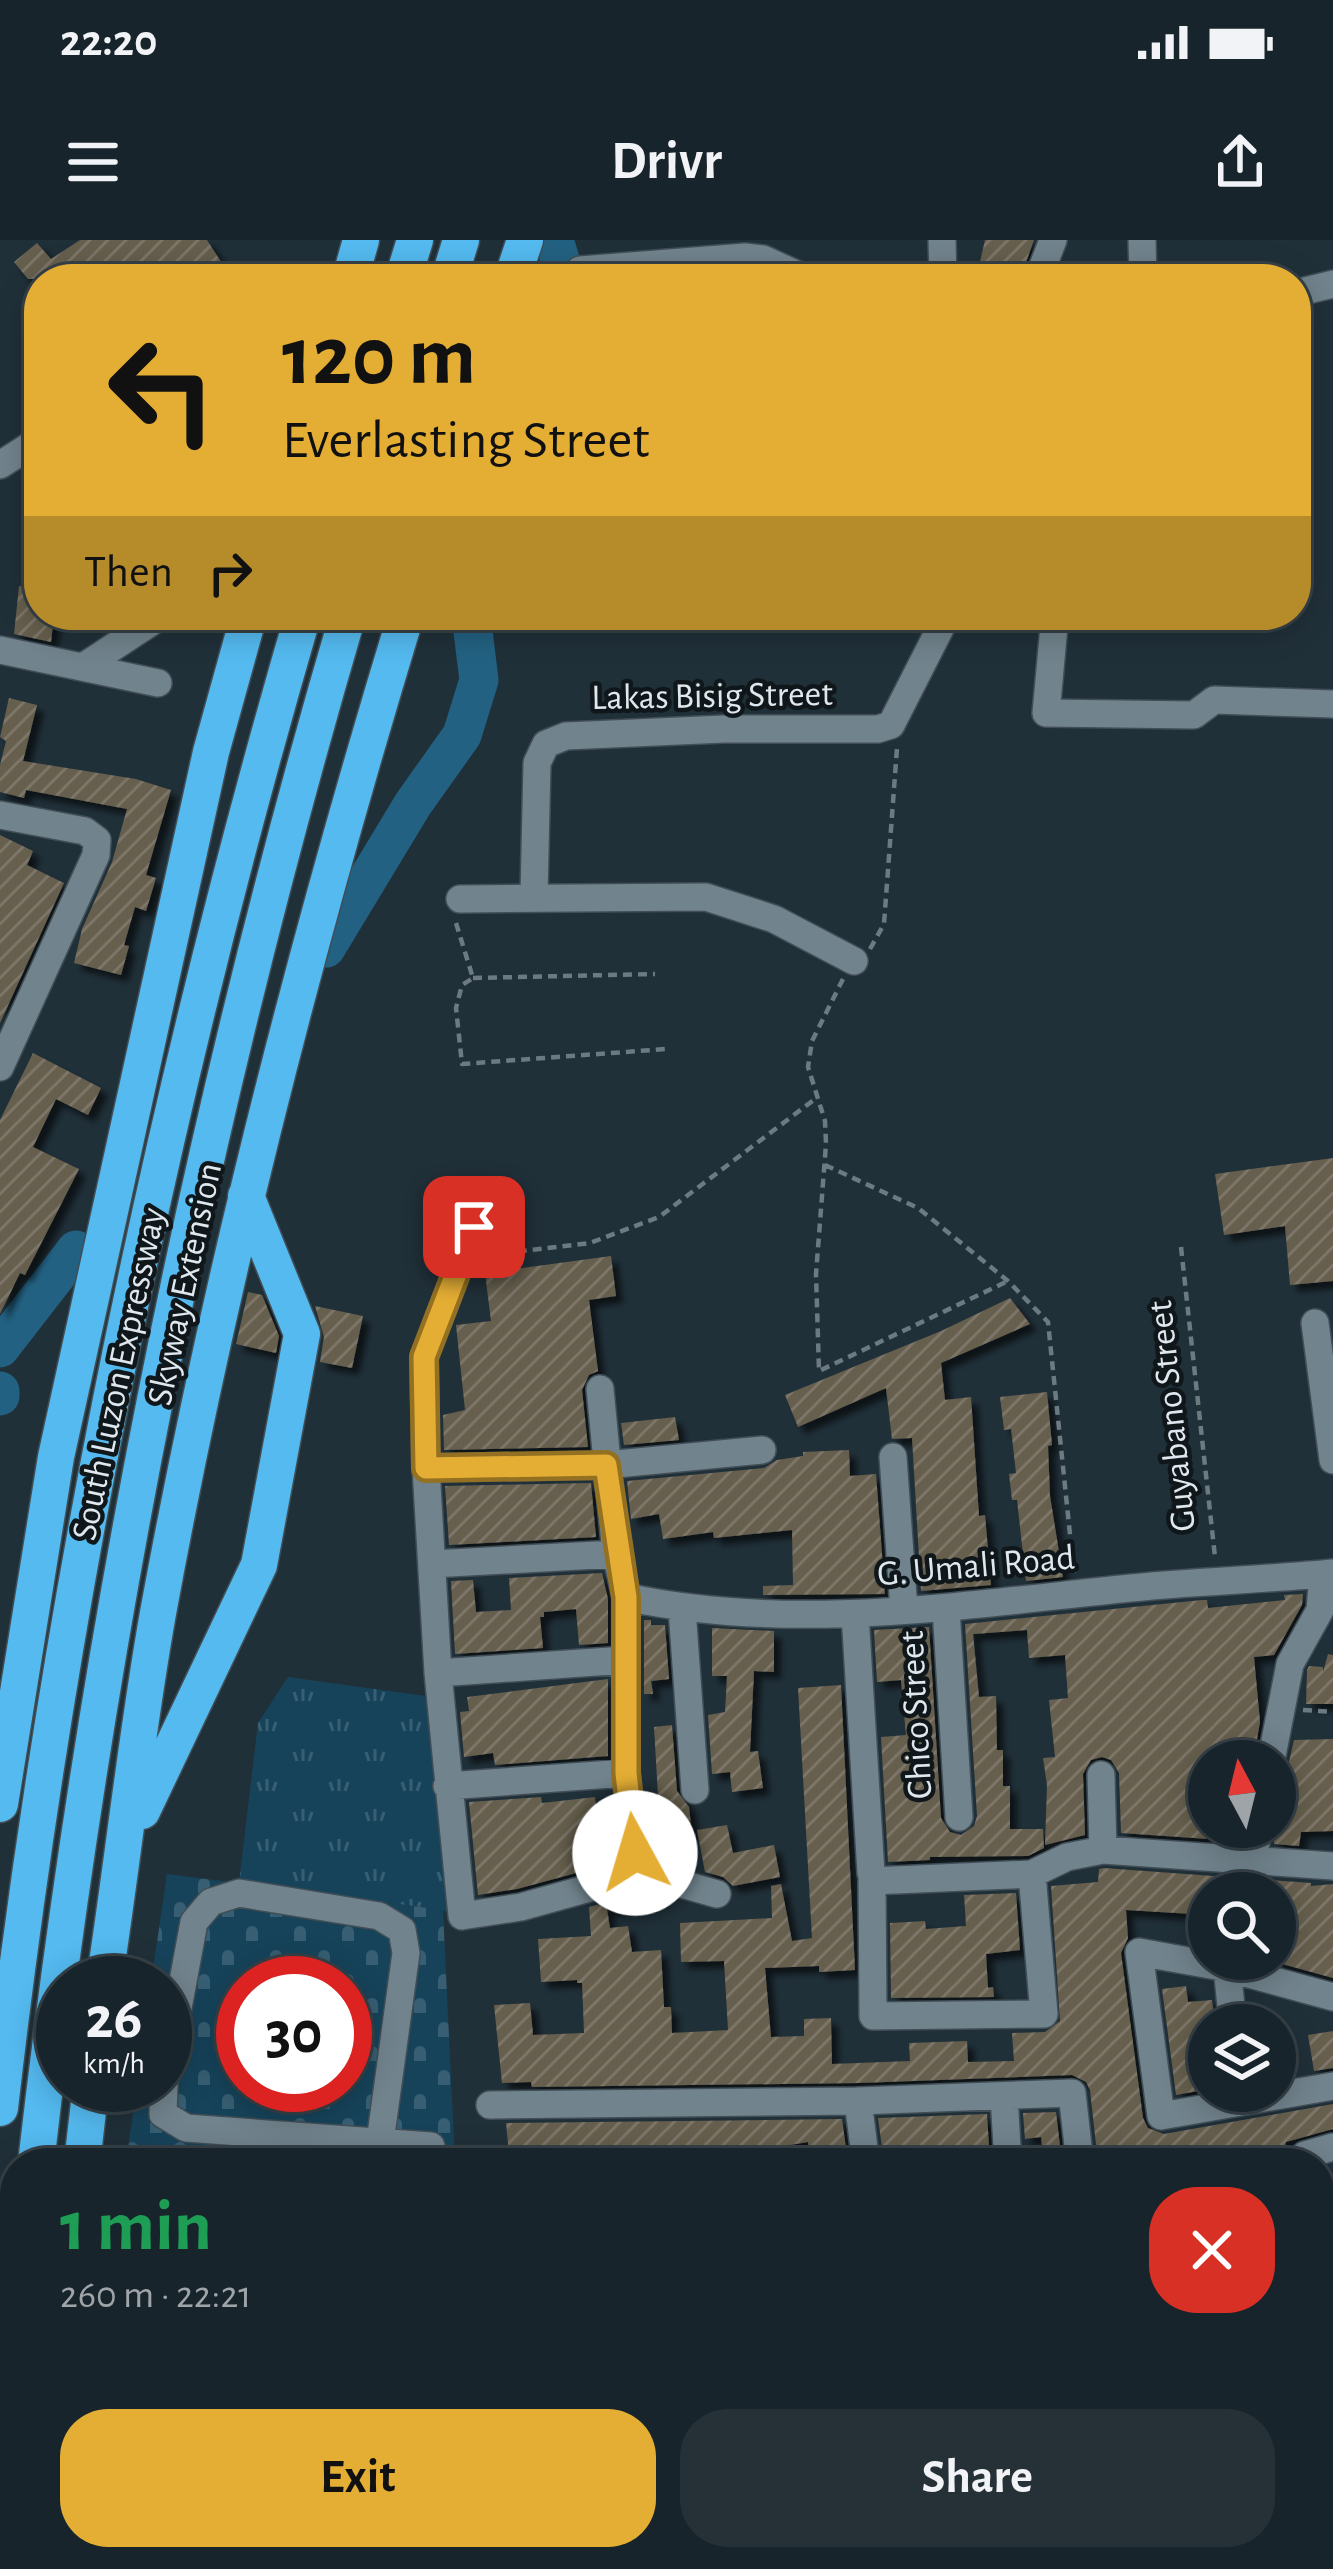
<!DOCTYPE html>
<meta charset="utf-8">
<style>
:root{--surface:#18242b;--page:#253037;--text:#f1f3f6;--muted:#9fa4a9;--line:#364147;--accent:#e4ae35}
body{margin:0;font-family:"Alegreya Sans",sans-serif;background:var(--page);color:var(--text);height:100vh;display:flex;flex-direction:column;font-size:45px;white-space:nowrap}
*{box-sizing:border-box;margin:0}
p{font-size:39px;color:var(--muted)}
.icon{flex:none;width:66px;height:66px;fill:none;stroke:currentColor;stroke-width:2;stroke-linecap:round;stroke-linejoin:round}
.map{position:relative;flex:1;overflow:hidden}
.side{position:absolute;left:0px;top:1908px;width:1335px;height:423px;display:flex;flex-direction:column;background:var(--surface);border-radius:48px 48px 0 0;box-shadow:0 6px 30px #0003,0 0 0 3px var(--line)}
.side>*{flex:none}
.guide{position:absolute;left:24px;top:24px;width:1287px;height:366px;border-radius:48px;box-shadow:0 6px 30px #0003,0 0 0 3px var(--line);background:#e4ae35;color:#111;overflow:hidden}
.needle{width:78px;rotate:353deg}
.buttons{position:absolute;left:1188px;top:1500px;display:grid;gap:24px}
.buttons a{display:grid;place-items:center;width:108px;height:108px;border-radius:50%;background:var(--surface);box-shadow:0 6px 30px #0003,0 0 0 3px var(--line);font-size:60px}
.speed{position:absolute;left:36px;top:1716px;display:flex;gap:24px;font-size:60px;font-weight:700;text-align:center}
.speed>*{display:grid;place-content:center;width:156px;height:156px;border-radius:50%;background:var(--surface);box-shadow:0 6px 30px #0003,0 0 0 3px var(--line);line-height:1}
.speed small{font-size:30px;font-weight:400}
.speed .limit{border:18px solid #d22;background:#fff;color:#111}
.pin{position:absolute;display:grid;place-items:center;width:102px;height:102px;color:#fff;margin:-51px;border-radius:24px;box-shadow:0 6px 18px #0006}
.me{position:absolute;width:132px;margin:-66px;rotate:354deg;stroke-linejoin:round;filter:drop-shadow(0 0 9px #0008)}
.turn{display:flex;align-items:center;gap:42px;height:252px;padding:0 60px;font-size:54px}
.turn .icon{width:156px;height:156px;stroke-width:2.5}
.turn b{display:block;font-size:84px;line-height:102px}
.then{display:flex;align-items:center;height:114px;padding:0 60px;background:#0003;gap:24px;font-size:45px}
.round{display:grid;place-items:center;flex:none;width:126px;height:126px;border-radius:48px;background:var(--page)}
.head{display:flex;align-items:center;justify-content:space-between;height:204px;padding:0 60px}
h1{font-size:72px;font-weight:700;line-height:90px;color:#1e9e55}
.button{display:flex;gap:24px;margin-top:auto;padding:24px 60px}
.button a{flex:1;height:138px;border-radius:48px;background:var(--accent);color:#111;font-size:48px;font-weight:700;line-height:138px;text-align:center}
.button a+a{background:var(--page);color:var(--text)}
.status{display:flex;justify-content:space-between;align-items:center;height:84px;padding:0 60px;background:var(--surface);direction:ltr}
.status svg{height:33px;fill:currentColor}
header{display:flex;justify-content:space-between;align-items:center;height:156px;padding:0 60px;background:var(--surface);font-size:54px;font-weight:700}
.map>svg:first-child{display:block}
.grass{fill:url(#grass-tufts)}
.cemetery{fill:url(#cemetery-stones);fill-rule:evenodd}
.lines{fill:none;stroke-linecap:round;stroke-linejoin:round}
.river{stroke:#236182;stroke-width:39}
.building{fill:url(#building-hatch);filter:url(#shadow)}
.minor-casing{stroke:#414e56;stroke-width:30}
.highway-casing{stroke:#414e56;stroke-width:39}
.path{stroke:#6c7a81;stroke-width:4.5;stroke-dasharray:9 6;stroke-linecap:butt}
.minor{stroke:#71838d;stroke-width:27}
.highway{stroke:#54baf0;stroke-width:36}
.route-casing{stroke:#947122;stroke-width:30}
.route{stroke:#e4ae35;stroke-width:21}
.labels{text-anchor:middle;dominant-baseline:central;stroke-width:9;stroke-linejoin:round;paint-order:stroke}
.street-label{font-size:36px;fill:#dfe8ee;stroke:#10171b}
</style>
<div class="status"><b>22:20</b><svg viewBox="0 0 49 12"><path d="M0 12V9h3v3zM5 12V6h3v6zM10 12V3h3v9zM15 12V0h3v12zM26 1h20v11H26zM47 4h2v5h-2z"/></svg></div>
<header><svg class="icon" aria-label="menu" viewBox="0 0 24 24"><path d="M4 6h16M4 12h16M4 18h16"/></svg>Drivr<svg class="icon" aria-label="share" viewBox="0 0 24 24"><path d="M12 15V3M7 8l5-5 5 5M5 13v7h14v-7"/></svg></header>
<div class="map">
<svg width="1333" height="2329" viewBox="0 0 1333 2329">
<defs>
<pattern id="grass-tufts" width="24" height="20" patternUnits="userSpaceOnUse" patternTransform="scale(3)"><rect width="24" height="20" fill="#16435a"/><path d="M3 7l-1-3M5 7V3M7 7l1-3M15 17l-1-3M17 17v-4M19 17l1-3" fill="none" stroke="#375e72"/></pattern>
<pattern id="cemetery-stones" width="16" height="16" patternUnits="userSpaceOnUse" patternTransform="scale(3)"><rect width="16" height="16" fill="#16435a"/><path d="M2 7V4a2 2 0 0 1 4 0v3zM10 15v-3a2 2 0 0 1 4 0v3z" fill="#375e72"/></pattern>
<pattern id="building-hatch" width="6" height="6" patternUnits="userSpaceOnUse" patternTransform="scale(3)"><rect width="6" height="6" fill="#665e4e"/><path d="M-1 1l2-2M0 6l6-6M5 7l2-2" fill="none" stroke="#7b7568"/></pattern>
<filter id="shadow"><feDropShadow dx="7" dy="7" stdDeviation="3" flood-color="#0009"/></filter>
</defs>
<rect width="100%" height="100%" fill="#203039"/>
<path class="grass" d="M288,1437L425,1456L457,1682L443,1670L239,1643L258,1483Z"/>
<path class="cemetery" d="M167,1634L443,1670L455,1923H126L137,1845H165V1743H151ZM243,1743H345V1845H243Z
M86,2316H338L265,2325L264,2329H85Z"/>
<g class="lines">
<path class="river" d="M554,0L566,39
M326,708L413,564L462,495L479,440L471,375
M0,1108L76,1010
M0,1151V1156"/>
</g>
<path class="building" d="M80,0H207L232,39H28L14,22L37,3L51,19Z
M985,0H1034L1020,39H976Z
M19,346L39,348V375H54L51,402L14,394Z
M9,458L37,465L23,521L136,539L171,550L146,635L156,638L146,671L135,667L124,705L129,706L121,735L74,723L82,689L112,622L127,569L26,550L24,558L0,552V525L6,501L0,497Z
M0,595L33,611L27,625L64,643L0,783Z
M33,813L101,848L88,875L56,859L33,907L79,929L25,1035L20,1033L0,1074V880Z
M1333,918V1041L1290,1045L1285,986L1224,995L1215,934Z
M611,1016L616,1056L589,1060L598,1131L589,1135L582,1150L588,1207L444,1210L443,1175L465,1170L456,1085L491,1081L485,1033Z
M248,1052L262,1055L279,1096L276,1113L236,1104Z
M1010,1058L1030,1084L941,1123L945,1160L971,1157L979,1276L985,1275L991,1345L921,1351L912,1198L892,1199L886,1148L798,1187L785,1155L941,1091Z
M315,1066L363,1076L352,1128L320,1122L324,1097Z
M1047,1152L1052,1205L1048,1206L1050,1256L1063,1337L1026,1341L1017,1260H1012L1009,1234L1016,1233L1011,1189L1004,1190L1000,1157Z
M675,1177L679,1200L624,1205L621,1183Z
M849,1210L850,1236L876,1234L885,1354L763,1355V1346L793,1345L792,1290L714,1298L713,1292L663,1299L659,1274L631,1279L627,1241L764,1228L777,1220L803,1216V1212Z
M591,1243L596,1297L449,1305L445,1246Z
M602,1333L608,1359V1403L579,1405L576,1369L544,1372V1377H540L543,1408L455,1414L451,1341L473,1340L476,1372L511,1370L509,1338Z
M1303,1354L1302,1365L1274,1415L1254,1417L1260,1482L1253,1521H1209V1587H1241L1238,1601L1121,1593L1119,1533L1111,1520L1102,1517L1091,1520L1083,1534L1085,1595L1045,1605L1047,1545L1043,1518L1055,1517L1049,1460L1068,1458L1065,1415L1029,1418L1027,1390L973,1394L979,1457L996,1456L997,1510H1003V1546H1010V1589H1043L1044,1608L1028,1616L930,1617V1620L888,1622L881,1497L906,1495L901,1440L877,1442L874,1390L929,1387L941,1578L950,1592L961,1595L974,1586L977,1576L965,1384L1202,1360H1207L1208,1368L1285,1360L1284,1355Z
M644,1380H651V1385H665L669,1439L651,1441L653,1454H644Z
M712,1388L774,1391V1432L754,1431L750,1512L758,1511L763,1548L732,1552L730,1532L712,1534L708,1475L725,1472L727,1436H712Z
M1328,1414L1333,1415V1464H1306L1307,1430L1309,1426L1323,1427V1432Z
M608,1439V1516L495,1525L493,1513L464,1517L460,1472L469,1471L467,1457Z
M841,1445L855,1730L819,1732V1726L765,1728L771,1797L804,1796V1779L831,1778L832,1824L910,1821L909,1803L967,1801L968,1822L1014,1821L1012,1793L1045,1792L1060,1781L1051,1646L1098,1642L1099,1629L1104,1628L1311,1643V1646L1333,1644V1738L1275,1722V1653H1209V1675L1126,1670L1128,1698L1121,1713L1143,1878L1148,1888L1164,1894L1333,1864V1889L1286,1902L1280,1923H1098L1090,1850L1086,1842L1072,1835L858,1843L532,1847L531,1842L502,1843L494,1765L530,1763L533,1795L584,1793L582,1743H577V1740L541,1742L538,1699L591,1696L589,1667L621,1658L622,1666L607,1669L610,1688L628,1686L632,1712L661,1710L664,1767H671L672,1793L728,1790L724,1721L681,1722L680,1683L772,1678L771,1646L781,1644L792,1701L812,1698L798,1448Z
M672,1485L677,1551L689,1567L692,1595L652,1599L649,1574L659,1573L654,1487Z
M1333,1499V1591L1301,1592L1299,1606L1274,1604L1275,1538L1288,1526L1294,1500Z
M541,1557L542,1563L595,1557L601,1606L615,1605L617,1622L517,1649L478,1655L469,1562Z
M727,1585L733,1613L774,1605L780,1637L733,1646L723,1637L705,1632L697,1590Z
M1016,1653L1020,1710L986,1714L988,1748L993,1747L994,1757L891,1758L890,1683L925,1681L926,1689L966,1686L964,1655Z
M1186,1746L1188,1762L1212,1760L1215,1785H1209V1849L1176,1855L1162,1749Z
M1333,1791V1828L1314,1831L1308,1795Z
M1056,1872L1062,1923H1044L1041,1897L1025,1899L1023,1873Z
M987,1874L990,1923H884L878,1878Z
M842,1879L848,1923H810L808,1902L748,1912L749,1923H664V1917L637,1921L636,1914L611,1917L610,1912L510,1923L506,1883Z"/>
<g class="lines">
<defs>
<path id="minor" d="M942,0L943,39
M1142,0L1143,39
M580,30L745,17L763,19L807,39
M1038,39L1053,0
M1296,53L1333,44
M0,225L39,200
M1055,375L1046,473L1194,475L1214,460L1333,464
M0,410L158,443
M83,427L162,375
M0,575L85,591L97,600L96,615L0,827
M534,655L537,523L546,504L566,496L724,489H878L891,485L947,375
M460,659L706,657L774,679L854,721
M474,987L424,1117L426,1228L438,1433L462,1676L521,1667L643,1633
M1315,1083L1333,1220
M600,1149L616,1314L626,1357V1533L637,1624L643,1633L717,1654
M893,1217L904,1370
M426,1228L606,1225L762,1210
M432,1324L616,1314
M626,1357C789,1392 957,1366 1121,1349C1192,1341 1263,1340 1333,1333
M682,1369L695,1550
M946,1369L959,1577
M855,1374L871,1633
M438,1433L625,1420
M1271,1521L1290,1424L1320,1370L1323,1334
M1101,1535L1103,1610
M447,1546L626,1533
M1253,1618L1259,1587
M1032,1634L872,1641L873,1776L1044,1774L1032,1634L1067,1617L1103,1610L1333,1626
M1227,1728L1233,1785
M1333,1757L1227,1728L1139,1712L1161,1876L1333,1846
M165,1838L194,1682L211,1662L239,1653L379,1676L402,1690L406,1713L380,1902
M164,1845L163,1874L186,1888L431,1906L434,1923
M1004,1856L1008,1923
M858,1861L866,1923
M490,1865L858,1861L1072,1853L1080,1923
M1298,1923L1305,1915L1333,1907
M512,2316L519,2329
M696,2316L698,2329
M837,2316L851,2329
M241,2329L242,2316
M900,2329H972"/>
<path id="highway" d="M350,39L361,0
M403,39L415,0
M449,39L461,0
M512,39L525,0
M0,1564L56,1217L211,512L249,375
M142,1571L259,1325L302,1094L246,956
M104,1743C123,1620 136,1496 158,1373C220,1036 306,703 406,375
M0,1868C58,1363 161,863 303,375
M36,1923C96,1399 199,881 348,375
M82,1923L91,1845
M0,2329L15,2135
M44,2329L45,2316"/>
</defs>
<use href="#minor" class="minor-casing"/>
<use href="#highway" class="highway-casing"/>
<path class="path" d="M456,683L473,738L462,745L456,768L462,824L666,809
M870,709L884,684L897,508
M473,738L655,734
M843,739L812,801L808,827L825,881L826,904L816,1034L819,1131L1008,1041
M825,925L918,968L1008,1041L1048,1082L1074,1333
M1181,1007L1215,1317
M488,1015L590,1003L659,977L815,859
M1303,1470L1333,1472"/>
<use href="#minor" class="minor"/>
<use href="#highway" class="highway"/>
</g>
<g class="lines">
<defs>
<path id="route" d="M474,987L424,1117L426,1228L606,1225L626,1357V1533L635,1613"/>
</defs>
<use href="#route" class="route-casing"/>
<use href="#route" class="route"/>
</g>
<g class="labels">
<g class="street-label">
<text transform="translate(712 456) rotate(-1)">Lakas Bisig Street</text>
<text transform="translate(185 1044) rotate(-78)">Skyway Extension</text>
<text transform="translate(119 1134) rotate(-78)">South Luzon Expressway</text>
<text transform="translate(1172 1176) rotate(-96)">Guyabano Street</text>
<text transform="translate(976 1326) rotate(-5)">G. Umali Road</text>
<text transform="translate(916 1475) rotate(-93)">Chico Street</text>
</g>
</g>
</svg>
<div class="buttons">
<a><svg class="needle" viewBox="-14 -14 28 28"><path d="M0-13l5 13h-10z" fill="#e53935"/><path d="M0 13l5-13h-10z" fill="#9fa4a9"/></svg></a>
<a><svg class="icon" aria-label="search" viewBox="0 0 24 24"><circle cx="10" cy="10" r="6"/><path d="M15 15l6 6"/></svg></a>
<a><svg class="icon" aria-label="layers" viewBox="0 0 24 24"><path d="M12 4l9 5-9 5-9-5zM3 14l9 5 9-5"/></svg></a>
</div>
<div class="speed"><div>26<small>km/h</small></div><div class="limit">30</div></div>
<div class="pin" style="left:474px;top:987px;background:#d93025"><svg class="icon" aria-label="arrive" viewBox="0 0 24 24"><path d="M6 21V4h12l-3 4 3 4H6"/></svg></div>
<svg class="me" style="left:635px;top:1613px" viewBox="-20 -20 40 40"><circle r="19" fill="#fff"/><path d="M0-13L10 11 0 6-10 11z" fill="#e4ae35"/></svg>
<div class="guide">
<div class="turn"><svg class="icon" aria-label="left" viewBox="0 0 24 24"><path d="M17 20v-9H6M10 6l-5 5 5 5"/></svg><div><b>120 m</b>Everlasting Street</div></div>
<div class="then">Then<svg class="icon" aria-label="right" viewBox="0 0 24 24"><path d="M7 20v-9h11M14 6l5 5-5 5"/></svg></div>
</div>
<section class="side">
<div class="head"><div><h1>1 min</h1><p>260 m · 22:21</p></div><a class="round" style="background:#d93025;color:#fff"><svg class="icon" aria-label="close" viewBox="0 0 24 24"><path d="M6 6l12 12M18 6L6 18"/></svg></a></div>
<div class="button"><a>Exit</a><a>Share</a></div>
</section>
</div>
